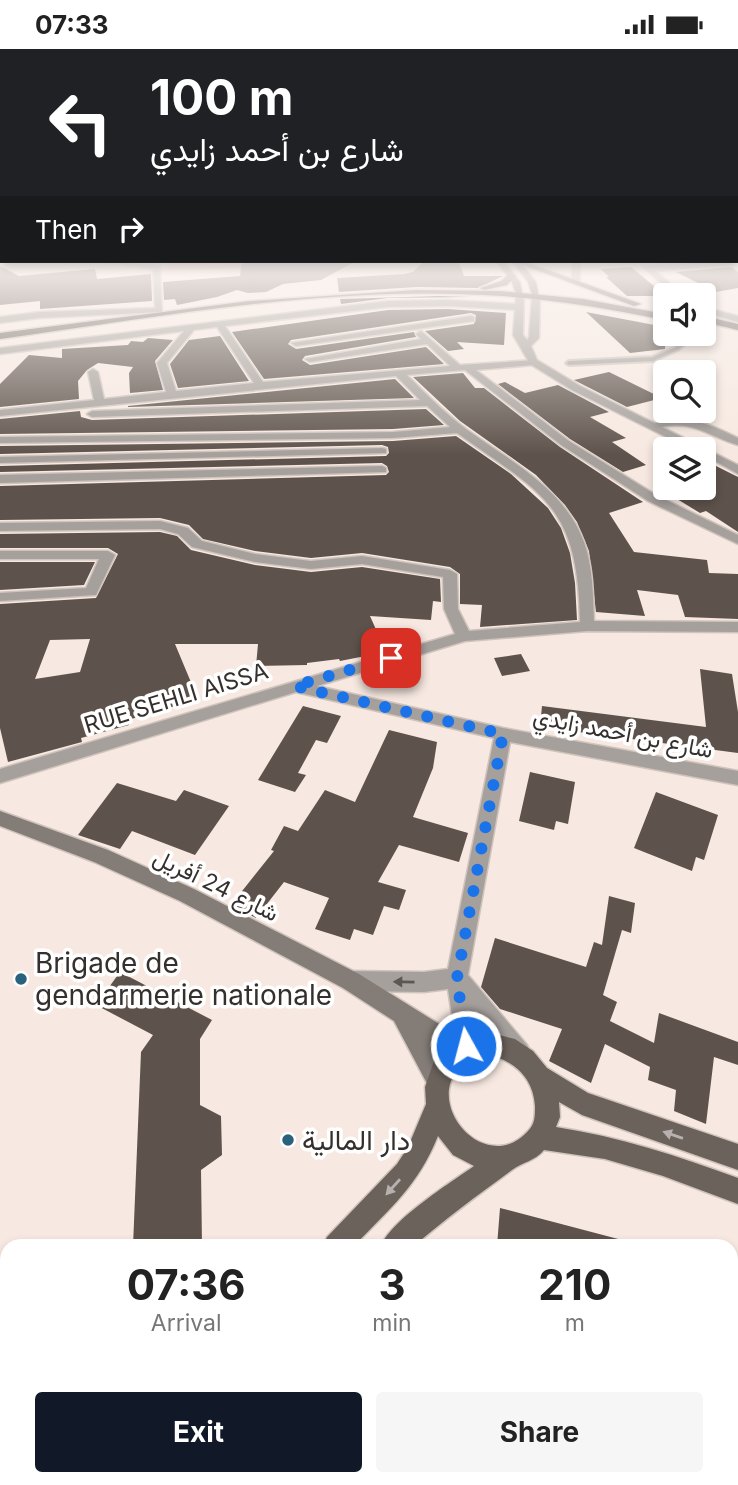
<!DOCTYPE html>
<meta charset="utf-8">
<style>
:root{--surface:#fff;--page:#f6f6f6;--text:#222;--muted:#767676;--accent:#111827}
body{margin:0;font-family:Inter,Vazirmatn,sans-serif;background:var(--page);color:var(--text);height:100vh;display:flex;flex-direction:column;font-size:26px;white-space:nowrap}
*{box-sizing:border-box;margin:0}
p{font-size:23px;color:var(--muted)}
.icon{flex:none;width:38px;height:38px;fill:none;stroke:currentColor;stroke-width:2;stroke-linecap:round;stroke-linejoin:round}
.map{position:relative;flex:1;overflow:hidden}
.drawer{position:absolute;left:0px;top:1190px;width:738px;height:247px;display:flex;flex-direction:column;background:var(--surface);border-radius:21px 21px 0 0;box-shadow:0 4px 10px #0003}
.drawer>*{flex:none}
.hud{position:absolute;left:0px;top:0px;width:738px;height:214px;box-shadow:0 4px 10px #0003;background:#202124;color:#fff;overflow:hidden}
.controls{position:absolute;left:653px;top:234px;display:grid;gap:14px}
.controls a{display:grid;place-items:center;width:63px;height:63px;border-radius:7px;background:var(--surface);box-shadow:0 4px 10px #0003;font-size:35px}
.pin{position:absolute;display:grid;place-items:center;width:60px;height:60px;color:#fff;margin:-30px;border-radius:14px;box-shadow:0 4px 10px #0006}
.me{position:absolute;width:77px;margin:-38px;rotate:353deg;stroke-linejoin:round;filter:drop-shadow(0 0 5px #0008)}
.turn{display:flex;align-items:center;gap:24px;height:147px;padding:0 35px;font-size:32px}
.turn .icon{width:91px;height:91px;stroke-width:2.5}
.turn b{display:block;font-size:49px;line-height:60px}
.then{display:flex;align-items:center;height:66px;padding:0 35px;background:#0003;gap:14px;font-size:26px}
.eta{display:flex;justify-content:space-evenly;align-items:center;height:119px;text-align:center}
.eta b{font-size:42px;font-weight:700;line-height:49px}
.primary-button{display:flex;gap:14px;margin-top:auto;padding:14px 35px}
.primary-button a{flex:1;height:80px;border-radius:7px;background:var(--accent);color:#fff;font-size:28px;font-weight:700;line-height:80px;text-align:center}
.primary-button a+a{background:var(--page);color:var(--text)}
.status{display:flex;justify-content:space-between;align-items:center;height:49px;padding:0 35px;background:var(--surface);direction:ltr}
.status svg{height:19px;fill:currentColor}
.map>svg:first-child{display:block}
.green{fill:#fdc39f}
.building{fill:#5e534c;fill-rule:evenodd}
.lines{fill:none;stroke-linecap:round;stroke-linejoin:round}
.service-casing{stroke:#d0c4bd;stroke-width:4}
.minor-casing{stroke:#d0c4bd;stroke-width:3}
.tertiary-casing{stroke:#d0c4bd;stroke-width:3}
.secondary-casing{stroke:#d0c4bd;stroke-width:3}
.primary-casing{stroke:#d0c4bd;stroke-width:3}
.service{fill:#a6a09d;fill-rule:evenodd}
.minor{fill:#a6a09d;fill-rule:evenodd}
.tertiary{fill:#a6a09d;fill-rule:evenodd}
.secondary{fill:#847c77;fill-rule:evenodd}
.primary{fill:#6c625c;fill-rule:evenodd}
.oneway{fill:#5d5754}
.oneway2{fill:#b6b0ae}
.route{stroke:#1a73e8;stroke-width:12;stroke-dasharray:0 21.6}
.poi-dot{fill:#2c617d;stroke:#fff;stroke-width:2.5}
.labels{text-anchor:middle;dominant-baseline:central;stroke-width:7;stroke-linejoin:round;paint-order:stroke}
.street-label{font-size:23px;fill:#35302d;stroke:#fff}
.near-poi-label{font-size:28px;fill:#35302d;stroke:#fff;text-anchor:start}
</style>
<div class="status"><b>07:33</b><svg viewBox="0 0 49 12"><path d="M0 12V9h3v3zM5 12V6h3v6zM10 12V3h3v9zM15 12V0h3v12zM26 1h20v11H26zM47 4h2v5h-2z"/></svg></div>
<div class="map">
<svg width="738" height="1436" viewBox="0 0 738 1436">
<rect width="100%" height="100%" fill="#f7e9e1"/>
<path class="green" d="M124,212H319L317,222L306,219L167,221V214Z"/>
<path class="building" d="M242,212H356L321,231L283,235L266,243L248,244L237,241L217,248L177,256L175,250L164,251L163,233L240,227Z
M452,213L459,214L464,227H503L478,239L416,238L339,243L337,229L404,225L413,223L422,214Z
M0,217L19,227L95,220L97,230L151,225L152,252L40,260V252L0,256Z
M631,218L666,247H627L606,228H609L601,220Z
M731,218L738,223V239L716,243L676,223Z
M439,247L473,248L388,249L341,255L340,250Z
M448,260L506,264L504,296L457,293L464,300L448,302L425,282L474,275L476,266L471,264L291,291L288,295L296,300L414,283L416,288L305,307L302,311L310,316L426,298L444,315L264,330L232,283L388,261Z
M586,263L665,278V300L630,304Z
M220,287L249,332L178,339L170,315L189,291Z
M148,289L173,291L155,312L163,341L130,344L129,324L133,318L98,314L87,321L78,332L79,350L0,358V335L29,306L62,309V300L128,296L131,292L143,293Z
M609,323L662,349L627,358L574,331Z
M463,324L475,339H484L560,398L643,453L609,464L634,503L707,511L709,524L738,525V570L685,568L678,546L637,541L645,567L596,563L589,502L577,473L565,456L536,426L460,372L413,328Z
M395,330L414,349L128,358V357Z
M505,333L525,344L558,336L609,363L590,368L626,389L612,393L646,416L623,423L570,390L498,335Z
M426,360L444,376L393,380L0,385V370L80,362L81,368L92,371Z
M456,387L511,425L548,459L561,479L570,504L575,534L577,571L480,578L482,556L460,555V525L450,518L362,504L311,509L255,502L203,490L189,476L160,469L0,471V437L386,426L389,423L387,417L382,414L0,423V417L386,407L389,404L388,398L382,396L0,405V397L393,392Z
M704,411L738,428V483L706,462L700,464L677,450L709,440L704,438Z
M160,483L177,487L191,501L255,516L311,523L362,518L440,530L441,553L433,552L431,571L370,567L386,603L340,612L339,610L307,614V616L256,617L258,595H175L198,650L128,671L129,676L81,689L82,693L8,713L0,679V555L96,549L118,505L108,499H0V485ZM90,590L80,623L35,630L50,591Z
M0,513H95L84,536L0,541Z
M521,605L530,622L502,627L494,609Z
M700,620L732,625L738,663V704L540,678L542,657L706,678Z
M303,657L341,667L327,694L316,691L298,724L306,726L295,743L258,731Z
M389,681L437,693L433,719L413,768L468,784L459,813L399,796L378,833L406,841L399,861L384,857L373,886L354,880L350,891L315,880L329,849L284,833L256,869L231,856L274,802L271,801L284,777L298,782L325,741L355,753Z
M530,723L575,733L568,775L556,772L554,781L519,772Z
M117,734L176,752L184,741L229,757L195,806L132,782L120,800L78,786Z
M656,743L718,766L704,811L696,808L692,822L634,799Z
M609,847L635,854L631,884L622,881L603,946L617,953L610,972L654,994L659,964L738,993V1016L714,1008L706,1075L674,1062L676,1041L648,1031L650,1018L605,995L591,1034L549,1012L562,980L500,960L481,938L495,889L586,918L594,893L602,896Z
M120,923L212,971L200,990V1056L221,1067L222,1106L201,1121L202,1197H133L141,1003L153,986L96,956Z
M500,1159L622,1191L621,1197H497Z"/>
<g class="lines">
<defs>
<path id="service" d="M690,285H697L678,301L653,312L569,316L566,314L569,312L652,308L674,299Z"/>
<path id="minor" d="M737,211L738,215L656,222L684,247H675L642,217Z
M100,212L160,216L162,263L39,269L0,274V268L39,263L155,259L153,220Z
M572,212H580V232L576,234L572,232Z
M448,251L519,255L523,258L519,261L448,257L388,258L225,277L263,333L450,317L427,295L310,313L305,310L421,290L416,285L421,282L460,316L536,311L538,313L533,316L476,321L569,392L656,446L738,486V495L648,452L561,396L465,321L407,326C426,345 445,364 466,380C510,412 564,439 584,493C593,518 593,546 594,572L738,573V583L587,582L465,592L317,637L503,679L738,722V736L510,693L468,926L527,996L531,1004L527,1012L519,1016L511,1012L473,965L477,997L474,1005L466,1008L458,1005L448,940L424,943L351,942L343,939L340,932L343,925L351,922L424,923L448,920L494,689L296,643L0,734V720L455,585L444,560L443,528L362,515L311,520L255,513L192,498L178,485L160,480L0,482V474L160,472L188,479L202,492L255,505L311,512L362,507L450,521L457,525L458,560L469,582L580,573C578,456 544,446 457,384L393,389L0,394V388L393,383L450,378L427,357L92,368L87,365L92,362L420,351L396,327L0,367V361L94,351L88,323L93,320L98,323L104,350L166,343L157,314L184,282L0,305V299L388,252ZM217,278L254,334L176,342L167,314L194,281Z
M704,258L738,267V273L704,263Z
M471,267L474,268V272L296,297L291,294Z
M676,369C698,370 718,379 738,389V396C705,386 692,369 655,380L650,377L662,371Z
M382,399L386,400V404L0,414V408Z
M382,417L386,419V423L0,434V426Z
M0,502H108L115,506L96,546L0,552V544L86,539L99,510H0Z"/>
<path id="tertiary" d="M520,244L524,246L523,286L527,291L529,288L532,247L536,245L540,247L539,289L531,297L537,311L580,337L738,416V425L704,406V401H692L572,341L530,315L513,286L516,246Z"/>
<path id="secondary" d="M496,212H504L520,233L523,248H517L512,233Z
M512,212H520L536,233L539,249H533L528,233Z
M0,762L108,801L194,840L359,925L468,993L472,1001L468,1009L460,1013L431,996L450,1032L446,1040L438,1044L430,1040L394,972L343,939L180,852L94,813L0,777Z"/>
<path id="primary" d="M512,212H523L641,255L634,257Z
M509,225L516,227L507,236L484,241L480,239L501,232Z
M416,241L500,242L583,250L665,265V271C611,260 557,251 502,247C335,235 165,267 0,290V284L249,252Z
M704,267L738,275V281L704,273Z
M483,982L515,990L533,1002L547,1019L588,1044L738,1095V1121L582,1066L559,1053L560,1068L556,1078C620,1088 678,1107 738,1129V1155L663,1127L605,1110L544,1101C535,1112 523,1113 512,1121C478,1146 445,1170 414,1197H381C391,1171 450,1134 474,1117L453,1106L438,1087C418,1137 390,1159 354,1197H323L327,1188L397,1115L408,1098L426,1055L425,1038L435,1009L450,994ZM483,1004C511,1010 533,1026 535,1057C535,1067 535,1075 528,1082C480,1135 404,1033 483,1004Z
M63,1430H99L96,1436H60Z
M134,1430H170L167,1436H131Z"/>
</defs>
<use href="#service" class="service-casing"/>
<use href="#minor" class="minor-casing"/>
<use href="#tertiary" class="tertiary-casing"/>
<use href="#secondary" class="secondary-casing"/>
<use href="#primary" class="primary-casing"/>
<use href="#service" class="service"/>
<use href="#minor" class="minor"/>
<use href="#tertiary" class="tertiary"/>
<use href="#secondary" class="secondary"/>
<use href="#primary" class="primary"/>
</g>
<defs><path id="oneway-solid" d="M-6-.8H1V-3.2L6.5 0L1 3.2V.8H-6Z" transform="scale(1.75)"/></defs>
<use class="oneway" href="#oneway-solid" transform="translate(404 933) rotate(-179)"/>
<g class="oneway2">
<use href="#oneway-solid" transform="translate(673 1086) rotate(-161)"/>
<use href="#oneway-solid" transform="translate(393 1138) rotate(132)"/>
</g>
<linearGradient id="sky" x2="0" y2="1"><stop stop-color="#acaab2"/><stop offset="0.5" stop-color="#fbf5f2"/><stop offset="1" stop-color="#fbf5f2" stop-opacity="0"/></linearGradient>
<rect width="738" height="406" fill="url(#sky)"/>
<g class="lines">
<path class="route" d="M391,609L294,637L503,685L457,929L466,997"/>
</g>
<g class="poi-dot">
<circle cx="21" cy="930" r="7"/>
<circle cx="288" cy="1091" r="7"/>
</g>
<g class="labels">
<g class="street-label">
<text transform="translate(176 649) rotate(-17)">RUE SEHLI AISSA</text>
<text transform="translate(623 684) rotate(11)">شارع بن أحمد زايدي</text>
<text transform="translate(216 836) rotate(26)">شارع 24 أفريل</text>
</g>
<g class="near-poi-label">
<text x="35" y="914">Brigade de<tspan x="35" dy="32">gendarmerie nationale</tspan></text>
<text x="302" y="1091">دار المالية</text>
</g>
</g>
</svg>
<div class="controls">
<a><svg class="icon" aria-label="sound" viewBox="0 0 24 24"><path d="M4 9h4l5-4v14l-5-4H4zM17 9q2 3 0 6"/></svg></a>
<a><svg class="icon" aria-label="search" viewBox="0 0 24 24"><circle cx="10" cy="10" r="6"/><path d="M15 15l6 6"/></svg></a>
<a><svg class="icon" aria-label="layers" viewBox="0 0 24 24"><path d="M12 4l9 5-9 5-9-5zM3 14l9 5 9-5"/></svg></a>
</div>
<div class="pin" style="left:391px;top:609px;background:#d93025"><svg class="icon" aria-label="arrive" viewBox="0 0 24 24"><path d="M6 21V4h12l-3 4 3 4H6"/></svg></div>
<svg class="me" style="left:466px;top:997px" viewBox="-20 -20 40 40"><circle r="17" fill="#1a73e8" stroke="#fff" stroke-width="3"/><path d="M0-11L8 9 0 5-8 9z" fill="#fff"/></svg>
<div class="hud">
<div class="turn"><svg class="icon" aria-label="left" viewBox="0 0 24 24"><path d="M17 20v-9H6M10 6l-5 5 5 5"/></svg><div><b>100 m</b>شارع بن أحمد زايدي</div></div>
<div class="then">Then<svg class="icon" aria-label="right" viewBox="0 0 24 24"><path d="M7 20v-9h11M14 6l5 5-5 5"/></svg></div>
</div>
<section class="drawer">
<div class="eta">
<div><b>07:36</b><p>Arrival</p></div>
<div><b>3</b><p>min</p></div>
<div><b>210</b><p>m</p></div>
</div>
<div class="primary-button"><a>Exit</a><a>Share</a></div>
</section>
</div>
